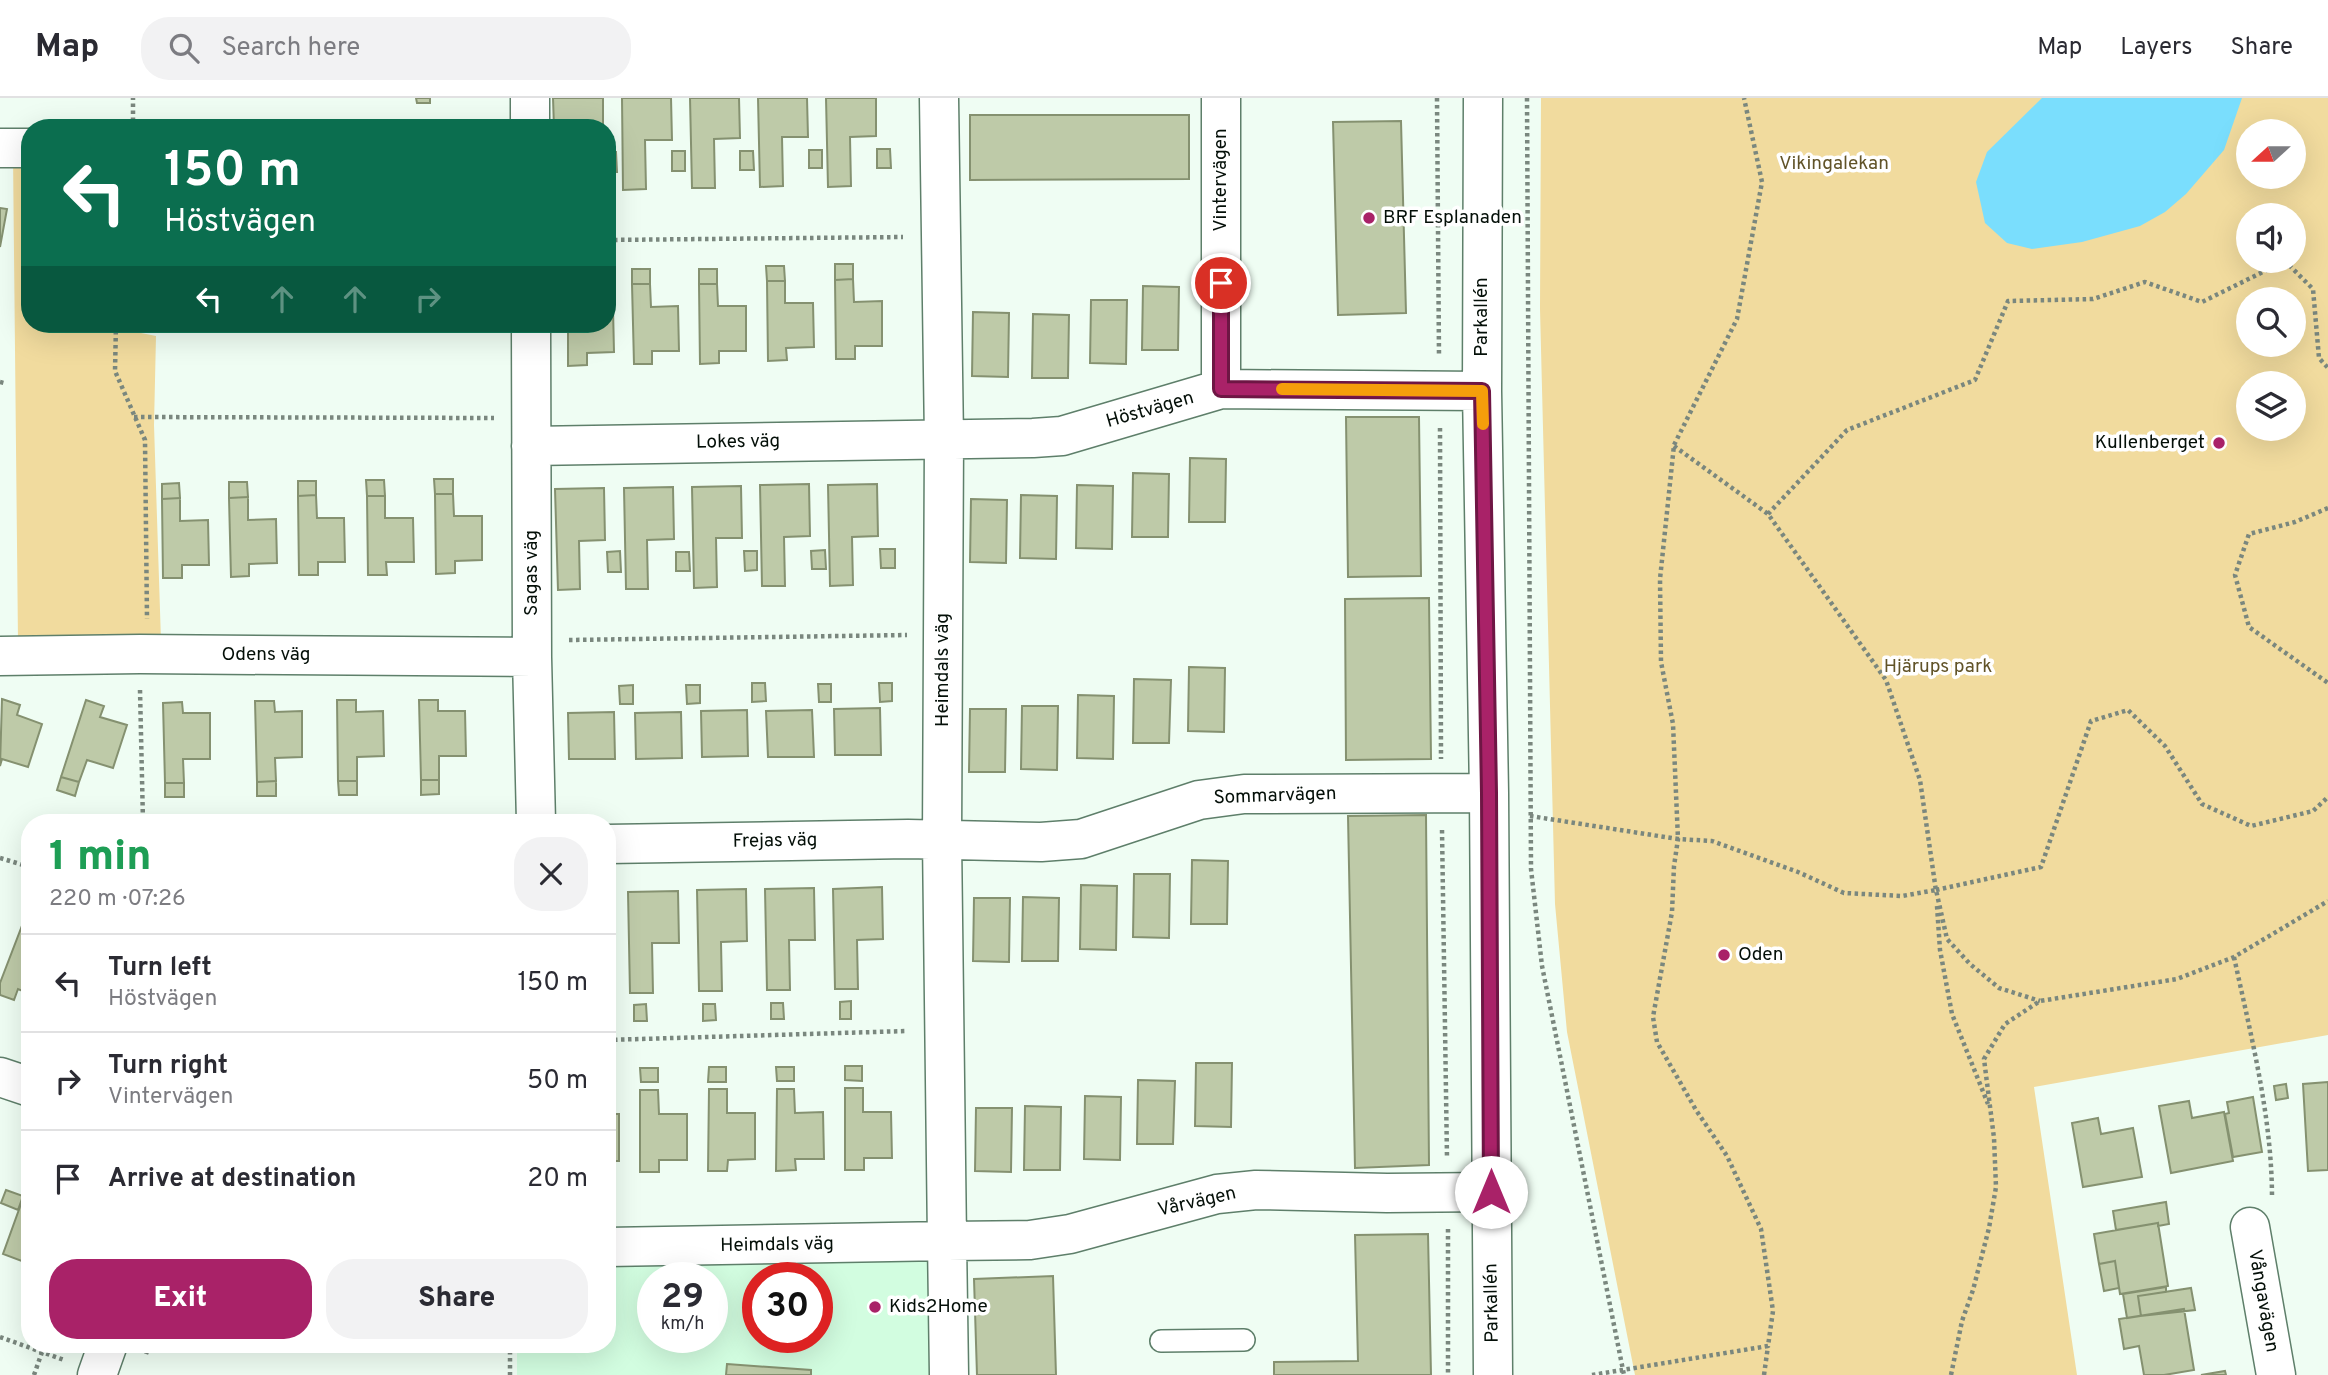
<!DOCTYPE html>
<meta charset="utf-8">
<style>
:root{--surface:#fff;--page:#f2f2f3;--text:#2b2b33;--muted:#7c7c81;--line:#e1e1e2;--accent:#a92268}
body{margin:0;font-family:Overpass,sans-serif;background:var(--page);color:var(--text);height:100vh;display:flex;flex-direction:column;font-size:26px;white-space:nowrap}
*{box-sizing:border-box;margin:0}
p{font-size:23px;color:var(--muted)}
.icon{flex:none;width:38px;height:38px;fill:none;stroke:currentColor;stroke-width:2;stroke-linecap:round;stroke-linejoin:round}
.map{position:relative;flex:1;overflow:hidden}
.side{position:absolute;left:21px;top:716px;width:595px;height:539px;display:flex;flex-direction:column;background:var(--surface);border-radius:28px;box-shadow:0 7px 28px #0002}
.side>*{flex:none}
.top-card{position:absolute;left:21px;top:21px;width:595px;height:214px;border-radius:28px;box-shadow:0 7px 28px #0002;background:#0b6e4f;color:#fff;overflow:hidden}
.needle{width:46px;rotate:249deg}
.fabs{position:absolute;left:2236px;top:21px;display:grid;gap:14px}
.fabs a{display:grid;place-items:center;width:70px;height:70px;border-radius:50%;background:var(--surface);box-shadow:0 7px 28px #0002;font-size:35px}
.speed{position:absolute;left:637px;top:1164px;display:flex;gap:14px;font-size:35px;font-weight:700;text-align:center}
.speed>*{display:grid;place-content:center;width:91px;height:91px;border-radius:50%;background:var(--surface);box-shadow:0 7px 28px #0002;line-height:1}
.speed small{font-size:18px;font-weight:400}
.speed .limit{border:10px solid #d22;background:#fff;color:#111}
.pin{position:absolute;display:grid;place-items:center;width:60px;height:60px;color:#fff;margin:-30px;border:4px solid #fff;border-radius:50%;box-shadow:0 2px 7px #0007}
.me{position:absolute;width:77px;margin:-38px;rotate:0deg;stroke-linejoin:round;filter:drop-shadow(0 0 5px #0008)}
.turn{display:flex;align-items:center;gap:24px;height:147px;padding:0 28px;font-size:32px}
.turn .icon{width:91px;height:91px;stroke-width:2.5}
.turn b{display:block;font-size:49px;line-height:60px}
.lanes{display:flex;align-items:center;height:66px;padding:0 28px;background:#0003;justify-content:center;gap:35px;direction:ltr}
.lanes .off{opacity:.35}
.round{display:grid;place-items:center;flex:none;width:74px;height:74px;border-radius:28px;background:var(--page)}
.head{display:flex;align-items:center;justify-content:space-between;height:119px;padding:0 28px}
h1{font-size:42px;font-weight:800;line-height:52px;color:#1e9e55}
.primary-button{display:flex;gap:14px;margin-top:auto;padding:14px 28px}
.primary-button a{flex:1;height:80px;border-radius:28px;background:var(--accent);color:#fff;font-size:28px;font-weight:800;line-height:80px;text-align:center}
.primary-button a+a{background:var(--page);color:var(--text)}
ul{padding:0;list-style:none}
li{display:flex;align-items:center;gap:21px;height:98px;padding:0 28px;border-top:2px solid var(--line)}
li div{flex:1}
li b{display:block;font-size:26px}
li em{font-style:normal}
header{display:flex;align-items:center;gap:42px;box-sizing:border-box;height:98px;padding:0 35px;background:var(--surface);border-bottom:2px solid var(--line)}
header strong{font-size:33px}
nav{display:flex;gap:38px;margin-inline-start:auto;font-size:24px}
.search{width:490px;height:63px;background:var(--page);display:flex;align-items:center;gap:18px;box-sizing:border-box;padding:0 24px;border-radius:28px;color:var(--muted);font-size:26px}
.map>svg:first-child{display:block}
.built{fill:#d2fde0;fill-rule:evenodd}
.green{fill:#f1db9e;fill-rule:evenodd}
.water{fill:#7adefd}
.building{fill:#becaa8;stroke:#859170;stroke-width:2}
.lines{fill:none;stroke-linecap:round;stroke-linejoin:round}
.service-casing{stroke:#5e7f6a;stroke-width:24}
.minor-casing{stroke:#5e7f6a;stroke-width:41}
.path{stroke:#7a877e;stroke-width:4.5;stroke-dasharray:3.5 3.5;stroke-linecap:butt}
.service{stroke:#fff;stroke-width:21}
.minor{stroke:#fff;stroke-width:38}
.route-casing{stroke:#6e1644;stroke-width:18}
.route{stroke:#a92268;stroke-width:12}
.slow{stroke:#f59e0b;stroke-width:12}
.poi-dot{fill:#a92268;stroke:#fff;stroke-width:2.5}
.labels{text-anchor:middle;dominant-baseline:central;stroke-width:7;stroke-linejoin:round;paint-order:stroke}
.park-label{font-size:19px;fill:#615328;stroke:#fff}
.street-label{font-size:19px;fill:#040f08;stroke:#fff}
.poi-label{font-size:19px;fill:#040f08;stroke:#fff;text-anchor:start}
</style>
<header>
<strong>Map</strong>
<div class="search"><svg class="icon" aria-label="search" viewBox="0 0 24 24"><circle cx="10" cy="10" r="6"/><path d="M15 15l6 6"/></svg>Search here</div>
<nav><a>Map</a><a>Layers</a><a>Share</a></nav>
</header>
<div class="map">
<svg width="2328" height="1277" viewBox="0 0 2328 1277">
<rect width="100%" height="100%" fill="#effdf3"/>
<path class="built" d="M607,1159L928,1160L938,1277H517V1246H607ZM653,1180H712V1239H653ZM758,1180H817V1239H758Z"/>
<path class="green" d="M1541,0H2328V937L2034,989L2077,1277H1635L1567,934L1555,806L1540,211ZM2249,33H2294V79H2249ZM2249,117H2294V163H2249ZM2249,201H2294V247H2249ZM2249,285H2294V331H2249Z
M13,57L30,58V226H126V232L156,238L154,327L161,543L18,544Z"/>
<path class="water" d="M2042,0H2242L2224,52L2186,96L2165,114L2140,128L2082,144L2032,151L2007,145L1985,125L1976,84L1987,54Z"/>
<path class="building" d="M416,0H430V5H417Z
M553,0H603V30H554Z
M622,0H671L672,42H645L646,91L623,92Z
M690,0H739L740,40L714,41L715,90H692Z
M758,0H807L808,39H782L783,88L760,89Z
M826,0H876V38L850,39L851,88L828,89Z
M970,17H1189V81L970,82Z
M1401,23L1406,215L1338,217L1333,24Z
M877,51H890L891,70H877Z
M809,52H822V70H809Z
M672,53H685V73H672Z
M740,53H753L754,72H740Z
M607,54H616L617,74H607Z
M0,110L7,111L0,149Z
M835,166H853V181L835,182Z
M766,168H784L785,183H767Z
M632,171H650V186H632Z
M699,171H717V186H699Z
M853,181L854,204L882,203V248H855V261H836L835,182Z
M767,183H785V205H813L814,249L786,250L787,262L768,263Z
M632,186H650L651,209L678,208L679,253H652V266H634Z
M699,186H717L718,208H746V253H719V265L700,266Z
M1143,188L1179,189L1178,252H1142Z
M1091,202H1127L1126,266L1090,265Z
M607,210H613L614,254L587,255V267L568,268V226H607Z
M973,214L1009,215L1008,279L972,278Z
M1033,216L1069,217L1068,280H1032Z
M347,226H366L365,230Z
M425,226H444V234H425Z
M1346,319H1419L1421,478L1348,479Z
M1190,360L1226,361L1225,424H1189Z
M1133,375L1169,376L1168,439H1132Z
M434,381H453V396H435Z
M366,382H384L385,398H367Z
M298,383H316V397L298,398Z
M229,384H247L248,399L229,400Z
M179,385L180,400L162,401V386Z
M809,386L810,438L784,439L785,488H762L760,387Z
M877,386L878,438L852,439L853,487L830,488L828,387Z
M1077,387L1113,388L1112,451L1076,450Z
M741,388L742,440H716L717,489L694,490L692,389Z
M673,389L674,441L647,442L648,491H626L624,390Z
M604,390L605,442L579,443L580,491L558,492L555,391Z
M435,396H453L454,418H482V462L455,463V475L436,476Z
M316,397L317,420H344L345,464H318V477H299L298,398Z
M1021,397L1057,398L1056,461L1020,460Z
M367,398H385V420H413L414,464H386L387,477H368Z
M248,399V422L276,421L277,465L249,466V478L231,479L229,400Z
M180,400V423L208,422L209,467H182V480H163L162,401Z
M971,401L1007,402L1006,465L970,464Z
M880,451H895V470H881Z
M825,452L826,471H812L811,453Z
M620,453L621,474H608L607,454Z
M744,453H757V472L745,473Z
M676,454H689L690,473H676Z
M1429,500L1431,661L1346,662L1345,501Z
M1189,569L1225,570L1224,634L1188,633Z
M1134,581L1171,582L1169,645H1133Z
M752,585H765L766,603L752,604Z
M879,585H892V603L880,604Z
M818,586H831V604H819Z
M633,587V606H620L619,588Z
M686,587H700V605L687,606Z
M1078,597L1114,598L1113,661L1077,660Z
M2,601L20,607L17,617L42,626L28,669L2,661L0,668Z
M86,602L104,608L100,619L127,627L113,670L87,662L79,684L61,679Z
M337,602H356V614L383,613L384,658L357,659V683H338Z
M419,602H438V613H465L466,658H439V682H421Z
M255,603H274L275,614L302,613V659L275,660L276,683L257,684Z
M182,604L183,615H210V661H183L184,685H165L163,605Z
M1022,608H1058L1057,672L1021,671Z
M880,610L881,657H835L834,611Z
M970,611H1006L1005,674H969Z
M747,612L748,658L702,659L701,613Z
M812,612L814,659H768L766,613Z
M614,614L615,661H569L568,615Z
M681,614L682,660L636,661L635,615Z
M61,679L79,684L75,698L57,692Z
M421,682H439V696L421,697Z
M276,683V698H257V684Z
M338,683H357V697H339Z
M165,685H184V699H165Z
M1426,717L1429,1067L1355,1070L1348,718Z
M1192,762L1228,763L1227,826H1191Z
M1134,776H1170L1169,840L1133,839Z
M1081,787L1117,788L1116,852L1080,851Z
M882,789L883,841L857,842L858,891H835L833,791Z
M814,790L815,842H789L790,892H767L765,791Z
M746,791L747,843L721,844L722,893H699L697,792Z
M678,793L679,845H652L653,895H630L628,794Z
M607,794H609L611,845L607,846Z
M1023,799L1059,800L1058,863H1022Z
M974,800H1010L1009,864L973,863Z
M25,820L30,821V896L18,891L14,902L0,897V885Z
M851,903V921H840V904Z
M771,905H783L784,921H771Z
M646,906L647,923H634V907Z
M703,906H715L716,922L703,923Z
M1196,965H1232L1231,1029L1195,1028Z
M845,968H862V983L845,982Z
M709,969H726V984H708Z
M776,969H794V983H777Z
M640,970H658V984H641Z
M1138,982L1175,983L1173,1046H1137Z
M2328,984V1072L2308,1073L2303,986Z
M2286,986L2288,1000L2276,1002L2274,988Z
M845,990H863V1014H891L892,1060H864V1072H845Z
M709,991H727V1015H755V1061L728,1062L727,1073H708Z
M777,991H794L795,1015L823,1014L824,1061H795L796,1072L776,1073Z
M640,992H658L659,1016H687V1062H659V1074H640Z
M1085,998L1121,999L1120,1062L1084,1061Z
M2253,999L2262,1054L2233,1059L2225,1016L2229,1015L2227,1004Z
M2189,1003L2192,1020L2224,1014L2233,1063L2171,1075L2159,1008Z
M1025,1008L1061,1009L1060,1072H1024Z
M976,1010H1012L1011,1074L975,1073Z
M607,1016H619V1063H607Z
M2098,1020L2101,1036L2133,1030L2142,1079L2083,1089L2072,1025Z
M30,1081V1156L27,1165L3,1156Z
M6,1092L23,1098L18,1112L1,1105Z
M2166,1104L2169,1126L2158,1128V1125L2116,1132L2113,1113Z
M2158,1125L2168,1188L2120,1196L2115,1163L2099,1166L2094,1136Z
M1428,1136L1431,1277H1274V1264L1358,1263L1355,1137Z
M2115,1163L2119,1190L2104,1193L2099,1166Z
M1053,1178L1056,1277H977L974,1181Z
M2166,1189V1194L2138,1198L2141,1218L2127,1220L2123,1196Z
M2191,1190L2195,1212L2141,1218L2138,1198Z
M2184,1211L2194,1272L2164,1277H2144L2139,1248L2124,1251L2119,1221Z
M727,1266L811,1272V1277H726Z
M2225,1273L2226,1277H2201Z"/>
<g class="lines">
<defs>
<path id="service" d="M1161,1243L1244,1242"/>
<path id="minor" d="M530,0V30
M1221,0V291
M1483,0L1482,293L1489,695L1493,1277
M0,50H30
M531,226L532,559L536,724
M531,348L1033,340L1062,338L1221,291L1482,293
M0,558L140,556L532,559
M607,746L908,741L1041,744L1081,741L1199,702L1244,696L1489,695
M0,979L30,989
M2250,1129L2276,1277
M607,1149L947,1143L942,741L944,342L939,0
M97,1277L108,1246
M949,1277L947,1143L1030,1142L1070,1136L1217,1096L1256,1092L1387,1095L1491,1094"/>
</defs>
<use href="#service" class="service-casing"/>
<use href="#minor" class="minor-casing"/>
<path class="path" d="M1437,0L1439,258
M1527,0L1531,771L1542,868L1624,1277
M133,30V0
M607,142L903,139
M116,226L115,273L145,342L147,521
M0,284L4,285
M134,319L494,320
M1440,330L1441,661
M1674,348L1768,416L1886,582L1920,682L1936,793
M2328,410L2295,424L2249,436L2235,477L2249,529L2328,585
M1768,416L1847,332L1975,282L2008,203L2093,201L2145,184L2202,204L2285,163L2313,191L2319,260L2328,270
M569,542L907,537
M140,592L143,724
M1530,718L1678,741L1673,626L1661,564L1660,481L1674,347L1737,221L1762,84L1744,0
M1442,732L1447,1060
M0,760L30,769
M1936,792L2041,769L2091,623L2128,612L2165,648L2202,706L2251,728L2313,713L2328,699
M1937,808L1940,852L1952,916L1988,1006
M2234,859C2251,938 2272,1019 2272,1100
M607,942L907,933
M1448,1131V1277
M0,1239L64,1262
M510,1246V1277
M146,1256L150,1246
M34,1277L42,1254
M1592,1277L1768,1248L1773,1213L1761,1131L1727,1058L1696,1012L1657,944L1653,919L1672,814L1674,768L1678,741L1712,743L1798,774L1844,795L1902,798L1936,792L1947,841L1970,866L1999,890L2040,903
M1764,1277L1768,1248
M1951,1277L1962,1223L1973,1192L1989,1130L1996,1089L1994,1040L1984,961L2005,926L2040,903L2177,881L2234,859L2328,803"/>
<use href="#service" class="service"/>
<use href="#minor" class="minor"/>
</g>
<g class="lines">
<defs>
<path id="route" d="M1221,185V291L1482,293L1489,695L1491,1094"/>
</defs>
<use href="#route" class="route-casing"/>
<use href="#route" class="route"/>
<path class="slow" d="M1282,291L1482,293L1483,326"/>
</g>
<g class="poi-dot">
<circle cx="1369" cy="120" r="7"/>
<circle cx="2219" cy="345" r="7"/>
<circle cx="1724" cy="857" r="7"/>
<circle cx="875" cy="1209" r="7"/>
</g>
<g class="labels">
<g class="park-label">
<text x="1834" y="66">Vikingalekan</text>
<text x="1938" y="569">Hjärups park</text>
</g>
<g class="street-label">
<text transform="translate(1221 82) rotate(-90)">Vintervägen</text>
<text transform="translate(1482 219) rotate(-90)">Parkallén</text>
<text transform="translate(1150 312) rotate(-16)">Höstvägen</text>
<text transform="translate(738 344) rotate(-1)">Lokes väg</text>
<text transform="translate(532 475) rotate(-90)">Sagas väg</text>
<text x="266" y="557">Odens väg</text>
<text transform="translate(943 572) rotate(-90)">Heimdals väg</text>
<text transform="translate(1275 698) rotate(-2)">Sommarvägen</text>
<text transform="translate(775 743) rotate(-1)">Frejas väg</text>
<text transform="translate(1197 1104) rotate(-13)">Vårvägen</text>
<text transform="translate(777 1147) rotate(-1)">Heimdals väg</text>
<text transform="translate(2263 1203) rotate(80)">Vångavägen</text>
<text transform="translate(1492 1205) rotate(-91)">Parkallén</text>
</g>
<g class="poi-label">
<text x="1383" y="120">BRF Esplanaden</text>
<text x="2205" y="345" text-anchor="end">Kullenberget</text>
<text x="1738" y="857">Oden</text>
<text x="889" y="1209">Kids2Home</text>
</g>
</g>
</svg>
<div class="fabs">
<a><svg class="needle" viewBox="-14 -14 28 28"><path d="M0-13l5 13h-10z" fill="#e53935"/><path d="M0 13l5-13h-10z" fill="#7c7c81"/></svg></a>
<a><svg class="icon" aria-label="sound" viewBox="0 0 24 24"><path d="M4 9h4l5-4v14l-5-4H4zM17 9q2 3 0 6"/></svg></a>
<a><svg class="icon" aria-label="search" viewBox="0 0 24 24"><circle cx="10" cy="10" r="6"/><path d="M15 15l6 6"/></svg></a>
<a><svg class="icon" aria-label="layers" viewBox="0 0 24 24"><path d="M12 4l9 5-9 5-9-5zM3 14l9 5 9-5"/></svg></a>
</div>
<div class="speed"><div>29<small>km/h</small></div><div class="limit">30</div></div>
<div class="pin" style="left:1221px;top:185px;background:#d93025"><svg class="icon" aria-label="arrive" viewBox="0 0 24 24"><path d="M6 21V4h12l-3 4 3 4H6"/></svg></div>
<svg class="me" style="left:1491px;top:1094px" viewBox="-20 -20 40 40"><circle r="19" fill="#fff"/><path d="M0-13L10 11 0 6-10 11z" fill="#a92268"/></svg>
<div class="top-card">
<div class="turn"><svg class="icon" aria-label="left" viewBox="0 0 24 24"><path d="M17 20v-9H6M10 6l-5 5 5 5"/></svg><div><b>150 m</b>Höstvägen</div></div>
<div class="lanes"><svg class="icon" aria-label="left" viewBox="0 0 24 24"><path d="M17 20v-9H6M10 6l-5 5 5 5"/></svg><svg class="icon off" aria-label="ahead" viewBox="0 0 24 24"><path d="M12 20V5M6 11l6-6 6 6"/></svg><svg class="icon off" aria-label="ahead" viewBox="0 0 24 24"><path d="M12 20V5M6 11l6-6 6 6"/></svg><svg class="icon off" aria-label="right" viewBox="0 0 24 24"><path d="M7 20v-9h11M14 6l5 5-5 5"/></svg></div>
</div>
<section class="side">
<div class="head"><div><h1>1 min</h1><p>220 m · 07:26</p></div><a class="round"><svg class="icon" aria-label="close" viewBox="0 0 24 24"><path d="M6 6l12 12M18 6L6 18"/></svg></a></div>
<ul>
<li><svg class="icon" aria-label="left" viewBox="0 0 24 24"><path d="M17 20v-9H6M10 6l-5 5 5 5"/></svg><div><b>Turn left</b><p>Höstvägen</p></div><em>150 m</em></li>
<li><svg class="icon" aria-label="right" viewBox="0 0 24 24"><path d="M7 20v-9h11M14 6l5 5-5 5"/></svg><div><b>Turn right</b><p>Vintervägen</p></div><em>50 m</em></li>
<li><svg class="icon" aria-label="arrive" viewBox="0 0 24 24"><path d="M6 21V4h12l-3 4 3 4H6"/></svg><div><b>Arrive at destination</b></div><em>20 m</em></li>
</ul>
<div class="primary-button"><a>Exit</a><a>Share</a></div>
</section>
</div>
